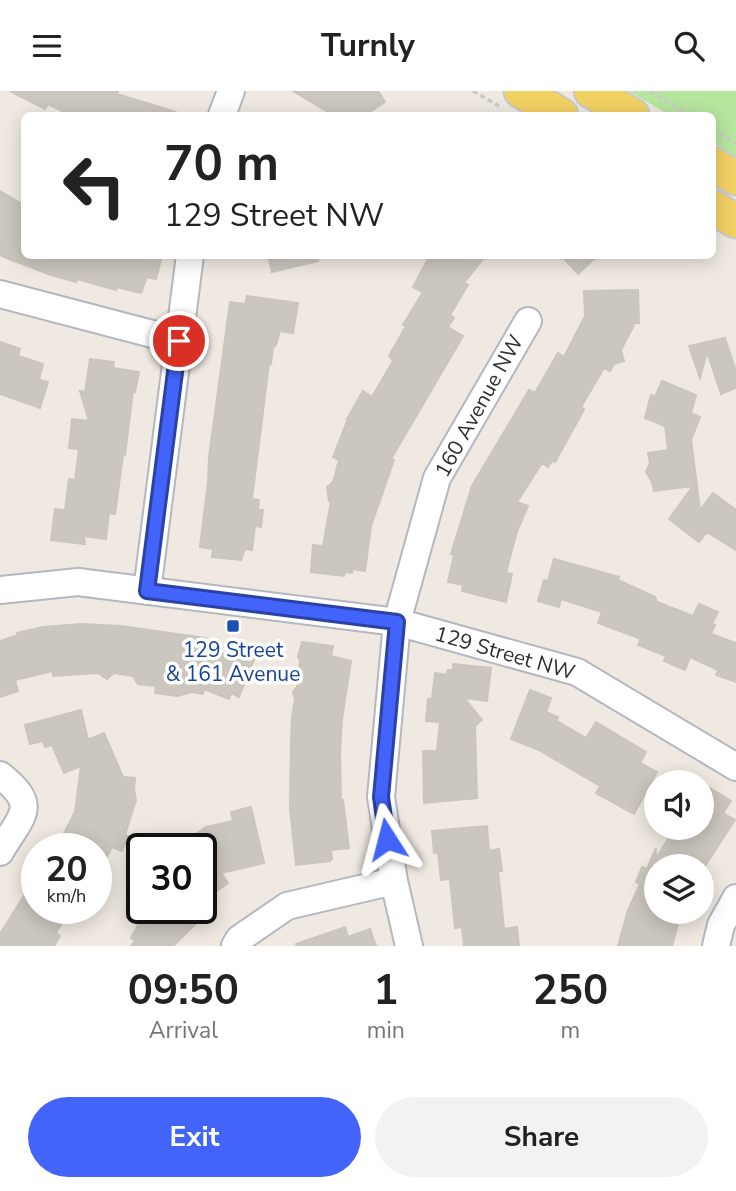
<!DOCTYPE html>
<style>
:root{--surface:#fff;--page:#f2f2f2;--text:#222;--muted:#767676;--accent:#4264fb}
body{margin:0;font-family:"Nunito Sans",sans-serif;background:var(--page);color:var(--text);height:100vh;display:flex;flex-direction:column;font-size:26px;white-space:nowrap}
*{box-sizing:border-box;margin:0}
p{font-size:23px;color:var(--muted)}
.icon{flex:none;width:38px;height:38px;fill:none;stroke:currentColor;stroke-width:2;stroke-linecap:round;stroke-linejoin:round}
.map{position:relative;height:855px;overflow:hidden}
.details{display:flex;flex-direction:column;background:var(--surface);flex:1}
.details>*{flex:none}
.banner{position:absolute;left:21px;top:21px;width:695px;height:147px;border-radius:10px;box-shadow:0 4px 18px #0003;background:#fff;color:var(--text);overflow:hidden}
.tools{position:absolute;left:644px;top:679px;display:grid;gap:14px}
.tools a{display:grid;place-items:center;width:70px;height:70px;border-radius:50%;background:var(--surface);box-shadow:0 4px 18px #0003;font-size:35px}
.speed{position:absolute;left:21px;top:742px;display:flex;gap:14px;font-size:35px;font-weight:700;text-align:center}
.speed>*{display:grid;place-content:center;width:91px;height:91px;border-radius:50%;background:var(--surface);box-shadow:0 4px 18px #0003;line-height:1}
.speed small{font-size:18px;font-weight:400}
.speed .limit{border:4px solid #111;border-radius:10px;background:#fff;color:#111}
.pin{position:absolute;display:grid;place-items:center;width:60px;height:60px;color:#fff;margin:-30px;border:4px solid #fff;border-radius:50%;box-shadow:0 2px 7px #0007}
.me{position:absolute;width:77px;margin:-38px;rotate:351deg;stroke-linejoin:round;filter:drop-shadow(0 0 5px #0008)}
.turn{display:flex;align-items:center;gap:24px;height:147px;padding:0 28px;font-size:32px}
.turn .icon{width:91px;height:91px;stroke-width:2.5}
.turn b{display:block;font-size:49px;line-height:60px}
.eta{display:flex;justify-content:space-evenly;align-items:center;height:119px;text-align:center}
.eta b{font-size:42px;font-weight:700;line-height:49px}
.primary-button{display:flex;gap:14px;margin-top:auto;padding:14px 28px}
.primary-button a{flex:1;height:80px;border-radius:42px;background:var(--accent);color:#fff;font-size:28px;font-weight:700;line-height:80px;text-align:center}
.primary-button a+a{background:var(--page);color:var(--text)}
header{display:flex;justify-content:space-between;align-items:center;height:91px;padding:0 28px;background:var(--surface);font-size:32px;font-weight:700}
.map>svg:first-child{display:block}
.green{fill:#b6e59e}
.building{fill:#cbc7bf;stroke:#cbc5ba;stroke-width:2}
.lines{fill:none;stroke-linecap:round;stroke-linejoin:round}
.minor-casing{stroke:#b4b7c1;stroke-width:30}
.major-casing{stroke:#c9c9c9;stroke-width:37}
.path{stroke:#c9c9c9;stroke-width:3.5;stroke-dasharray:5 3.5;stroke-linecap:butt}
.minor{stroke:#fff;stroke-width:26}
.major{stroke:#f2d163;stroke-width:33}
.route-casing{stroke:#2b41a3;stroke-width:18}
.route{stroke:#4264fb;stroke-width:12}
.transit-dot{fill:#1a4fb4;stroke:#fff;stroke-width:2.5}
.labels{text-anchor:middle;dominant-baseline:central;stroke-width:7;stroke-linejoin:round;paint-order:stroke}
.street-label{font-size:21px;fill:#2e2e2e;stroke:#fff}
.transit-label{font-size:21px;fill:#164399;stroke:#fff}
</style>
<header><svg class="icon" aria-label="menu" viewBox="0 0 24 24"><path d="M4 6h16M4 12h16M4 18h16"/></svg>Turnly<svg class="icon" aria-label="search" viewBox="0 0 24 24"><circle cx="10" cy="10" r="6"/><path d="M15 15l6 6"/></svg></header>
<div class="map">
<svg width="736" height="855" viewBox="0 0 736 855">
<rect width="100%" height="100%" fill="#efe9e1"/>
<path class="green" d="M629,0H736V66L712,51V24H669Z"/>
<path class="building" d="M10,0H118L117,3L176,21V24H70L48,13L45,18Z
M293,0H378L385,11L365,24H333Z
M0,100L24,114V164H162L156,188L147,186L141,202L117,196L116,199L77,188L76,191L51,184L4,166L0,164Z
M268,164H317L318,170L272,181Z
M430,164H486L464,192L468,194L450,224L454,227L448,236L463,245L391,368L394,369L371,435L365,480L353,478L352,482L345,481L344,485L311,481L313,454L323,455L331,410H329L327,396L333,391L339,369L333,366L348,328H347L363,300L372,306L393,270L389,265L406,235L403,234L423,201L413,196Z
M561,164H598L578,183Z
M638,199L639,232H635L621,259L624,270L614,273L610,280L604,277L581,316L584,318L580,326L555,371L552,370L548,376L542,372L517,411L528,415L517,440L506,482L512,483L506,511L462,500L463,494L448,491L454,464L451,463L472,395L529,299L535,302L558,262L564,266L585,225L584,200Z
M247,205L298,212L293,242L280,240L276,254L273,257L271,273H269L252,408L259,409L258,419H263L261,436L255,435L252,459L245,458L241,469L212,466L213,458L200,456L208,391L209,366L230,211L245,213Z
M725,247L736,280V297L721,303L707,261L700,287L689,255Z
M0,251L20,258L18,265L43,273L39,289L48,291L40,317L0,303Z
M90,268L114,271L113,277L139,281L135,301L133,300L125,364H123L115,423L109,422L106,448L84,445L85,453L51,449L55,418L65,419L69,388L75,389L79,358L69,357L72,328L89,330L80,300L85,301Z
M662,290L696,304L691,322L700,326L691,349L700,419L713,402L736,419V459L707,441L699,451L669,428L693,395L654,400L652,391L646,381L650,372L648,362L668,359L665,335L645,327L651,304L655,306Z
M554,468L619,486L618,489L655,506L657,511L693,525L699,513L718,521L712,533L715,534L711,543L736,552V591L716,584L718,579L690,566L685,579L664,570L666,565L638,554L641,548L598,532L602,521L561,508L559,516L538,510L544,489L548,490Z
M82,533L121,535L206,547L205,555L233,567L240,551L258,559L239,606L231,602L229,608L204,598L203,603L192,601L177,605L155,602L156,595L138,593L133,585L114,582L107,588L98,582L53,585V580L15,589L18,600L0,606V550L18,544L17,542L43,536Z
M302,551L333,555L331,565L351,570L342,628L340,661L341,709H343L349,757L331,759L332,768L330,770L296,774L290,718L291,650L292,626L295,608L293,601L297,596L300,569L298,566Z
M453,573L491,577L487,610L464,607L482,629L475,635L477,707L424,712L423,660H437L440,631L426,630L428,608H432L435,582L447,584L448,579H453Z
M530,599L551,607L546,621L558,626L557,630L586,647L596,631L646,661L640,672L657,681L634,723L596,702L600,695L539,659L511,648Z
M81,619L88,649L104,642L123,686L135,687L134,699L136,709L125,744L128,745L122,760L112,756L96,785V758H56L75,721L81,675L64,682L52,654L45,656L43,650L30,653L25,634Z
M702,692L731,710L723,722L735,729L705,775H656V821H681L672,855H618L628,819L640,793L636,791L642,776L647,778L656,757V767L670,745L675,748L682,737H702Z
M251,716L264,772L221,782L228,792L201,811V758H176L206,736L233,730L231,721Z
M487,735L489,760L499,758L502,780H498L504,838L517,836L519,855H464L462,836L455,837L450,788L441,789L438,761L434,762L432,740Z
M37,784V817H71L56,842L60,845L54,855H0V843Z
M147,817H212L173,855H131L135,849L131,847Z
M345,836L348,846L370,838L376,855H297L296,853Z"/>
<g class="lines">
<defs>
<path id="minor" d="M222,24L231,0
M0,203L179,250
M0,499L78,491L397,531L577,581L736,676
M147,500L190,164
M0,684C40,716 22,723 0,761
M235,855L239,848L287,815L394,790
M409,855L394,790L381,706L397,531L437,387L528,230
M716,855L721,834L736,807"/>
<path id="major" d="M521,0L561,24
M591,0L632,24
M712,73L736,87
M712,116L736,130"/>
</defs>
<use href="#minor" class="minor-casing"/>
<use href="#major" class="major-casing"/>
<path class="path" d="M473,0L499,15
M650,0L690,24
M712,38L736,52"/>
<use href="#minor" class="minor"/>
<use href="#major" class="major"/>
</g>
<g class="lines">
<defs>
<path id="route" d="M179,250L147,500L397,531L381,706L387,748"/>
</defs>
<use href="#route" class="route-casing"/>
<use href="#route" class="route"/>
</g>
<rect class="transit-dot" x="226" y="528" width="14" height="14" rx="3.5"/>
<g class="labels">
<g class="street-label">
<text transform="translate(479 315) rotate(-61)">160 Avenue NW</text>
<text transform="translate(505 562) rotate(16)">129 Street NW</text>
</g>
<g class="transit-label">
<text x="233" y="559">129 Street<tspan x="233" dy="24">&amp; 161 Avenue</tspan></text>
</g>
</g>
</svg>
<div class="tools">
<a><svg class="icon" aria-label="sound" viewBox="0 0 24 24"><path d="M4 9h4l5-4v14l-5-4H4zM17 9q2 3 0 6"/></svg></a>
<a><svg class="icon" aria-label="layers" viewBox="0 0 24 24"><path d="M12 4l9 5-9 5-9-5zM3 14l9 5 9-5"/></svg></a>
</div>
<div class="speed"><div>20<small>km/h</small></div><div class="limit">30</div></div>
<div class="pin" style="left:179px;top:250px;background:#d93025"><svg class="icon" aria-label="arrive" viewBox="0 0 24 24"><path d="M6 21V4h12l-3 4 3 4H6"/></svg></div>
<svg class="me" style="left:387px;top:748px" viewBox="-20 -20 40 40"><path d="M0-17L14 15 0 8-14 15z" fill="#4264fb" stroke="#fff" stroke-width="4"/></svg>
<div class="banner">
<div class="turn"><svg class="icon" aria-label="left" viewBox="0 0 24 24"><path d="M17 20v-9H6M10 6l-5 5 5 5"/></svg><div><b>70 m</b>129 Street NW</div></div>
</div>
</div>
<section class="details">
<div class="eta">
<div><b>09:50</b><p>Arrival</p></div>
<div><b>1</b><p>min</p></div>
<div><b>250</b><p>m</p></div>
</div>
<div class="primary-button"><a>Exit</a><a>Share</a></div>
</section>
